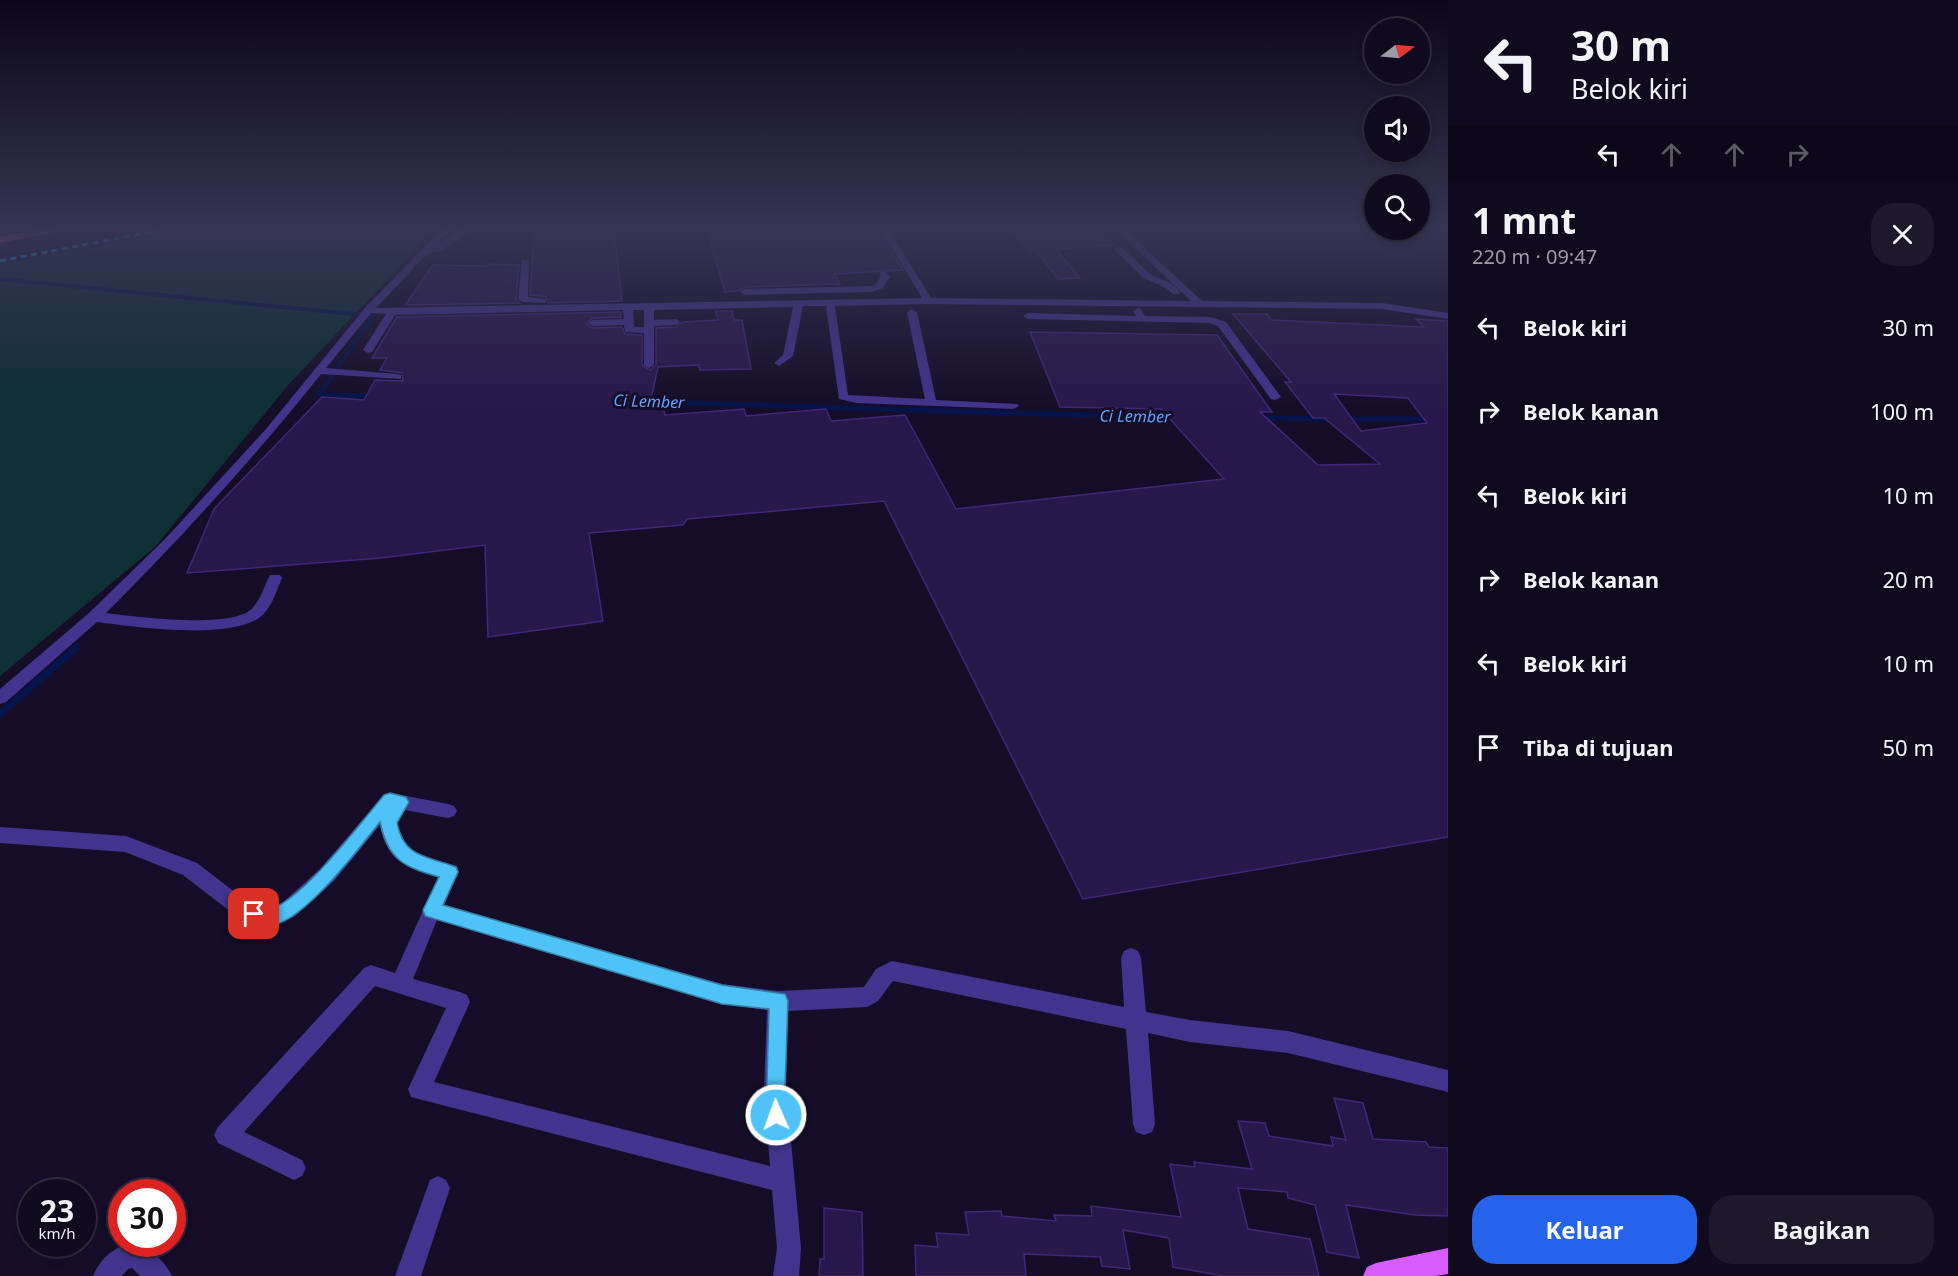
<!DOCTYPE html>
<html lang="id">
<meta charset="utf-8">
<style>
:root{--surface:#100a1e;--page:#1e182b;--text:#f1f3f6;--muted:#9c9aa4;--line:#302b3c;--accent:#2563eb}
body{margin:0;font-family:"Noto Sans",sans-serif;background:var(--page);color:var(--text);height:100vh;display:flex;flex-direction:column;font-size:22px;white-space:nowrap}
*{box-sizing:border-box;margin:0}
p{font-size:20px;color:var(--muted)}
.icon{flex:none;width:33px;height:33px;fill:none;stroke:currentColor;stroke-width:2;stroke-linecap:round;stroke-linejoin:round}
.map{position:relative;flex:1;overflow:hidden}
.drawer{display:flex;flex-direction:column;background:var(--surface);width:510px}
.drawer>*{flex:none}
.guide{background:#100a1e;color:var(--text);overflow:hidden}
.needle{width:39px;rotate:74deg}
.buttons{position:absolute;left:1364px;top:18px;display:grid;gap:12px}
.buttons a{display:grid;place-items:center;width:66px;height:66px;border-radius:50%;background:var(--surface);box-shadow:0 3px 9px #0003,0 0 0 2px var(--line);font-size:30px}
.speed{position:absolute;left:18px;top:1179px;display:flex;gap:12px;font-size:30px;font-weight:700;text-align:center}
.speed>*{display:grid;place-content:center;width:78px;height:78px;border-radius:50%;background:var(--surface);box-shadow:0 3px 9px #0003,0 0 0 2px var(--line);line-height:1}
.speed small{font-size:15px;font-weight:400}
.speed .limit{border:9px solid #d22;background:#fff;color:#111}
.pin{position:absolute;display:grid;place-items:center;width:51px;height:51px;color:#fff;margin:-26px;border-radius:12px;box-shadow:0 3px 9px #0006}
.me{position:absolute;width:66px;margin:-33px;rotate:358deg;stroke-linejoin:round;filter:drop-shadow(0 0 4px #0008)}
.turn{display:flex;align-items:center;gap:21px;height:126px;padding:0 24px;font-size:27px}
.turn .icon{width:78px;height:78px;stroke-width:2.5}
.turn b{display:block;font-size:42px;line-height:51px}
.lanes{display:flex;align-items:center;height:57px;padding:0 24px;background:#0003;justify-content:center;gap:30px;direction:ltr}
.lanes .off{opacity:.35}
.round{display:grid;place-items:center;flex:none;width:63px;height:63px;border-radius:24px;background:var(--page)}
.summary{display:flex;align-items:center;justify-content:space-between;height:102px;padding:0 24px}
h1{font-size:36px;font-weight:700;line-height:45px}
.cta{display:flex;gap:12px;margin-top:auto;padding:12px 24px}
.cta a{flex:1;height:69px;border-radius:24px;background:var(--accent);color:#fff;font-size:24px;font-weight:700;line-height:69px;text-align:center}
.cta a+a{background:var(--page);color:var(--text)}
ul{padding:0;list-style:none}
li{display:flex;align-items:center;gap:18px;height:84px;padding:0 24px}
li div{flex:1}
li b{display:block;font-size:22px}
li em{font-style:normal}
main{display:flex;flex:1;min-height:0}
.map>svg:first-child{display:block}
.green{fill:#0f2f33}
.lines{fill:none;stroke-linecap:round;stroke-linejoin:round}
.stream-far2{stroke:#04144a;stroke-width:4}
.stream-far1{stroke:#04144a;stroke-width:5}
.stream{stroke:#04144a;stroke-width:7}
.building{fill:#28174b;stroke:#42267a;stroke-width:1.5;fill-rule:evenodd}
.minor{fill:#42338c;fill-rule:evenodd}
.major{fill:#d75bff;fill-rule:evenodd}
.highway{fill:#ff4f8c;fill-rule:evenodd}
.rail{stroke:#00c4ff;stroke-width:3;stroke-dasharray:6 4.5;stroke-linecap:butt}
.route{fill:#4fc3f7;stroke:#337fa1;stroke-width:1.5}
.labels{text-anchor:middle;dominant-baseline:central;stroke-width:6;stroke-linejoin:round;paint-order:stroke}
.far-water-label{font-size:16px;font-style:italic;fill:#62a1ff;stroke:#150d28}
</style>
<main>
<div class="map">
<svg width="1448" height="1276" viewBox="0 0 1448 1276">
<rect width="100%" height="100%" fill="#150d28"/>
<path class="green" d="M185,228H436L290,383L155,547L0,676V264Z"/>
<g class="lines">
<path class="stream-far2" d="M0,279L373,316L320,394"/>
<path class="stream-far1" d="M319,393L320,395L374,396
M645,402C821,406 998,415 1174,416
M1260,418L1333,419
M1347,419H1429"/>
<path class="stream" d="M0,714L77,647"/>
</g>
<path class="building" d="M706,228H877L903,270L835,274L840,284L745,287L738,291L725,292Z
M1010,228H1096L1114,245L1056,249L1080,278L1058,279L1035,250H1028Z
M614,231L622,301L548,303L546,297L530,295L534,235Z
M487,264L519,265L516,299L520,303L405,305L433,265L486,266Z
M716,311H732L734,320H742L751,369L700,370L699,365L658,367L650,404L662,403L665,415L744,409L746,416L826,409L831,421L905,415L956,509L1224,479L1161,409L1060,407L1030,332L1217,335L1272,412H1260L1318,465L1380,464L1324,418H1313L1285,382H1291L1233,314H1267L1271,320L1424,327L1416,319L1448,321V837L1083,899L884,501L687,519L683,525L589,533L603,621L488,637L485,545L381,558L187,573L214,509L322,397L364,400L375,380L403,381L402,373L380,370L387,358H372L397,317L621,312V317L593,318L586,324L593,328L622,327L625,334L642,335V365L650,370L656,365V328L676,327L683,322L718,320ZM1334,394L1408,398L1427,423L1361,431Z
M1334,1098L1363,1103L1373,1139L1426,1142L1429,1147L1448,1148V1216L1415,1215L1346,1205L1359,1258L1327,1252L1315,1205L1288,1198L1287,1192L1238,1188L1248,1229L1310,1239L1319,1276H1224L1173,1267L1169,1238L1123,1230L1130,1269L1102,1266L1100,1257L1024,1254L1026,1276H916L915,1245L938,1247L936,1233L969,1235L965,1212L1001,1211L1002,1216L1056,1221L1054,1215L1092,1216L1091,1206L1181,1217L1170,1164L1195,1167L1194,1162L1252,1169L1238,1121L1265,1123L1269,1136L1333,1146L1331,1137L1346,1140Z
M824,1208L862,1212L863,1276H819L820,1259H824Z"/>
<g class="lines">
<path class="minor" d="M443,228H452L435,246L460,228H470C461,238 443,255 429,252L376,308L922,298L880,228H888L931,298L1191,301L1114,228H1123L1202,301L1382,303L1448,313V319L1382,309L928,304L835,306L848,395L925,399L907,312L912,309L917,312L936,400L1017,404L1019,406L1013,409L856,403L839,399L826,306H803L793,356L779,366L774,363L783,355L793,307L654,310V320L676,319L681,322L676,325L654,326V365L649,368L644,365V333L625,332L624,325L593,326L588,323L593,320L624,319L623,310L395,315L372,352L368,353L363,350L386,314L371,313L326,368L397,374L401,375V379L321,374C254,458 182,537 106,613C137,617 225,628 249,611C260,603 264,586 270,575H280L282,578C277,590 271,610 259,618C227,640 135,627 97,622L6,702L0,704V689L89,613L166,538L266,429L365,308ZM633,310H644V327H634Z
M1115,247H1121L1150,274L1172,284L1179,290V294H1173L1166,288L1144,278L1115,251Z
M522,259L529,261L528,297L546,299V303L523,302L518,299Z
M880,272H886L890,277L883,288L872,292L745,295L740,292L745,289L871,286L876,284L880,277Z
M1138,308L1141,309L1145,316L1210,317L1226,322L1281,397L1275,400L1271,399L1218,326L1209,323L1028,319L1023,316L1028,313L1136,316L1133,311Z
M390,793L448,804L454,806L457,811L454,816L448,818L405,810L397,823C398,827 398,833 400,838C408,857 440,860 457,866L459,872L444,905L722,984L778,991L864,987L876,969L892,961L1124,1007L1121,958L1124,951L1131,948L1138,951L1141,958L1146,1012L1190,1020L1288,1031L1448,1070V1092L1288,1053L1190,1042L1148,1033L1155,1124L1152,1132L1144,1135L1136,1132L1133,1124L1126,1029L893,981L878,1001L867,1007L788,1011L786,1088L801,1248L799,1276H773L777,1248L772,1190L411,1097L408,1089L446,1008L375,986L244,1132L302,1160L306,1168L302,1176L294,1180L218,1143L214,1135L218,1127L364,968L371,965L395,973L438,877C406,868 386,860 380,825L334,881L294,917L266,927L236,916L183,875L125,852L0,843V827L126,836L197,863L249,903L266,909L281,904L320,869L384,795ZM437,920L722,1004L767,1010L764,1088L770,1166L434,1082L470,1002L467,995L460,992L413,979Z
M438,1176L446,1180L450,1188L421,1276H395L430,1180Z
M138,1244C152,1249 166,1263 172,1276H140L132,1268L128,1269L122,1276H93C102,1256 116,1244 138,1244Z"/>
<path class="major" d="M1448,1248V1274L1436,1276H1363L1367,1267L1376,1263Z"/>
<path class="highway" d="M49,228H74L0,243V237Z"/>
<path class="rail" d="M0,261L171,228"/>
</g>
<linearGradient id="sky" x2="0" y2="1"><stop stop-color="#0c0716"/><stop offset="0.56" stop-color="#353553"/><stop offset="1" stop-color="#353553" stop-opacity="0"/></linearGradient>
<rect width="1448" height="407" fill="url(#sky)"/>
<path class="route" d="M390,793L406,797L409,802L397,823C404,858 427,856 456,867L458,872L443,905L722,985L785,994L788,1001L785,1088L786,1115L783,1122L776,1125L769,1122L766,1115L769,1009L722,1004L425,916L423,910L439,877C404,867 388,860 380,822C359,848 300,928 266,926C260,926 253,921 248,920L246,914L248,908L254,906C258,907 264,910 268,909C298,906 363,820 384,795Z"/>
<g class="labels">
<g class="far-water-label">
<text transform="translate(649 401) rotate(2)">Ci Lember</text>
<text transform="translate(1135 416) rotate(1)">Ci Lember</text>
</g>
</g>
</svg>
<div class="buttons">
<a><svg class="needle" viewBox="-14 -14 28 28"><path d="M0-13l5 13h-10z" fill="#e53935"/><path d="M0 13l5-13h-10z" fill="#9c9aa4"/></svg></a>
<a><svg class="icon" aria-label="sound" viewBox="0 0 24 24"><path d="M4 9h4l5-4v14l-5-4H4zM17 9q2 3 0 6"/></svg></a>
<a><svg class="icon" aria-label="search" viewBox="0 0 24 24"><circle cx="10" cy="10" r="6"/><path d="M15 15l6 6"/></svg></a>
</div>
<div class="speed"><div>23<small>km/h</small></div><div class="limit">30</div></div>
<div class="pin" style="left:254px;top:914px;background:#d93025"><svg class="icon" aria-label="arrive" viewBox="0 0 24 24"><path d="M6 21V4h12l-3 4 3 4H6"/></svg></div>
<svg class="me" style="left:776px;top:1115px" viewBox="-20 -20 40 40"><circle r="17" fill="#4fc3f7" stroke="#fff" stroke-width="3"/><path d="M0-11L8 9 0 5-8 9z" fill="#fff"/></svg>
</div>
<section class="drawer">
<div class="guide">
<div class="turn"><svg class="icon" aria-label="left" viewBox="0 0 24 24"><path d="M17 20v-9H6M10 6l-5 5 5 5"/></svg><div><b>30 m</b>Belok kiri</div></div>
<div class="lanes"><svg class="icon" aria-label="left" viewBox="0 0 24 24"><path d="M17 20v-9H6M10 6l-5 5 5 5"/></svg><svg class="icon off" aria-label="ahead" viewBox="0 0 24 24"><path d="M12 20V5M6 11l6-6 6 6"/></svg><svg class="icon off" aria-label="ahead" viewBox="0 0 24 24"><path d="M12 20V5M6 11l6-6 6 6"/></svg><svg class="icon off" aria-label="right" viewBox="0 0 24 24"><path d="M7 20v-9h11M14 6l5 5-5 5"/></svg></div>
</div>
<div class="summary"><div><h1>1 mnt</h1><p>220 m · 09:47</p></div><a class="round"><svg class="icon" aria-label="close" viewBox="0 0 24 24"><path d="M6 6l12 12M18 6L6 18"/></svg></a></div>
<ul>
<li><svg class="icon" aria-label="left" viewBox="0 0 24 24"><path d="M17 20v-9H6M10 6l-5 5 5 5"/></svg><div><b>Belok kiri</b></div><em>30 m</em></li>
<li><svg class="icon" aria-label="right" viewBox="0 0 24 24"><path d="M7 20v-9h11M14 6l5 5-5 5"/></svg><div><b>Belok kanan</b></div><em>100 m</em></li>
<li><svg class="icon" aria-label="left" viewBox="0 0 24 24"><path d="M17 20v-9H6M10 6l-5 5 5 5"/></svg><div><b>Belok kiri</b></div><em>10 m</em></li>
<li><svg class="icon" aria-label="right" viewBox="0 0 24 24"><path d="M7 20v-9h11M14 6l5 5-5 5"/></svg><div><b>Belok kanan</b></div><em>20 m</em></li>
<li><svg class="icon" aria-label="left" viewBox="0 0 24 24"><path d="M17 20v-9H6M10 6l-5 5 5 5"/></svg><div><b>Belok kiri</b></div><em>10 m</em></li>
<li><svg class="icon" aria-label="arrive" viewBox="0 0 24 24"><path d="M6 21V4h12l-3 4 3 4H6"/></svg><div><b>Tiba di tujuan</b></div><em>50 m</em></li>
</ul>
<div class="cta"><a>Keluar</a><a>Bagikan</a></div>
</section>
</main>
